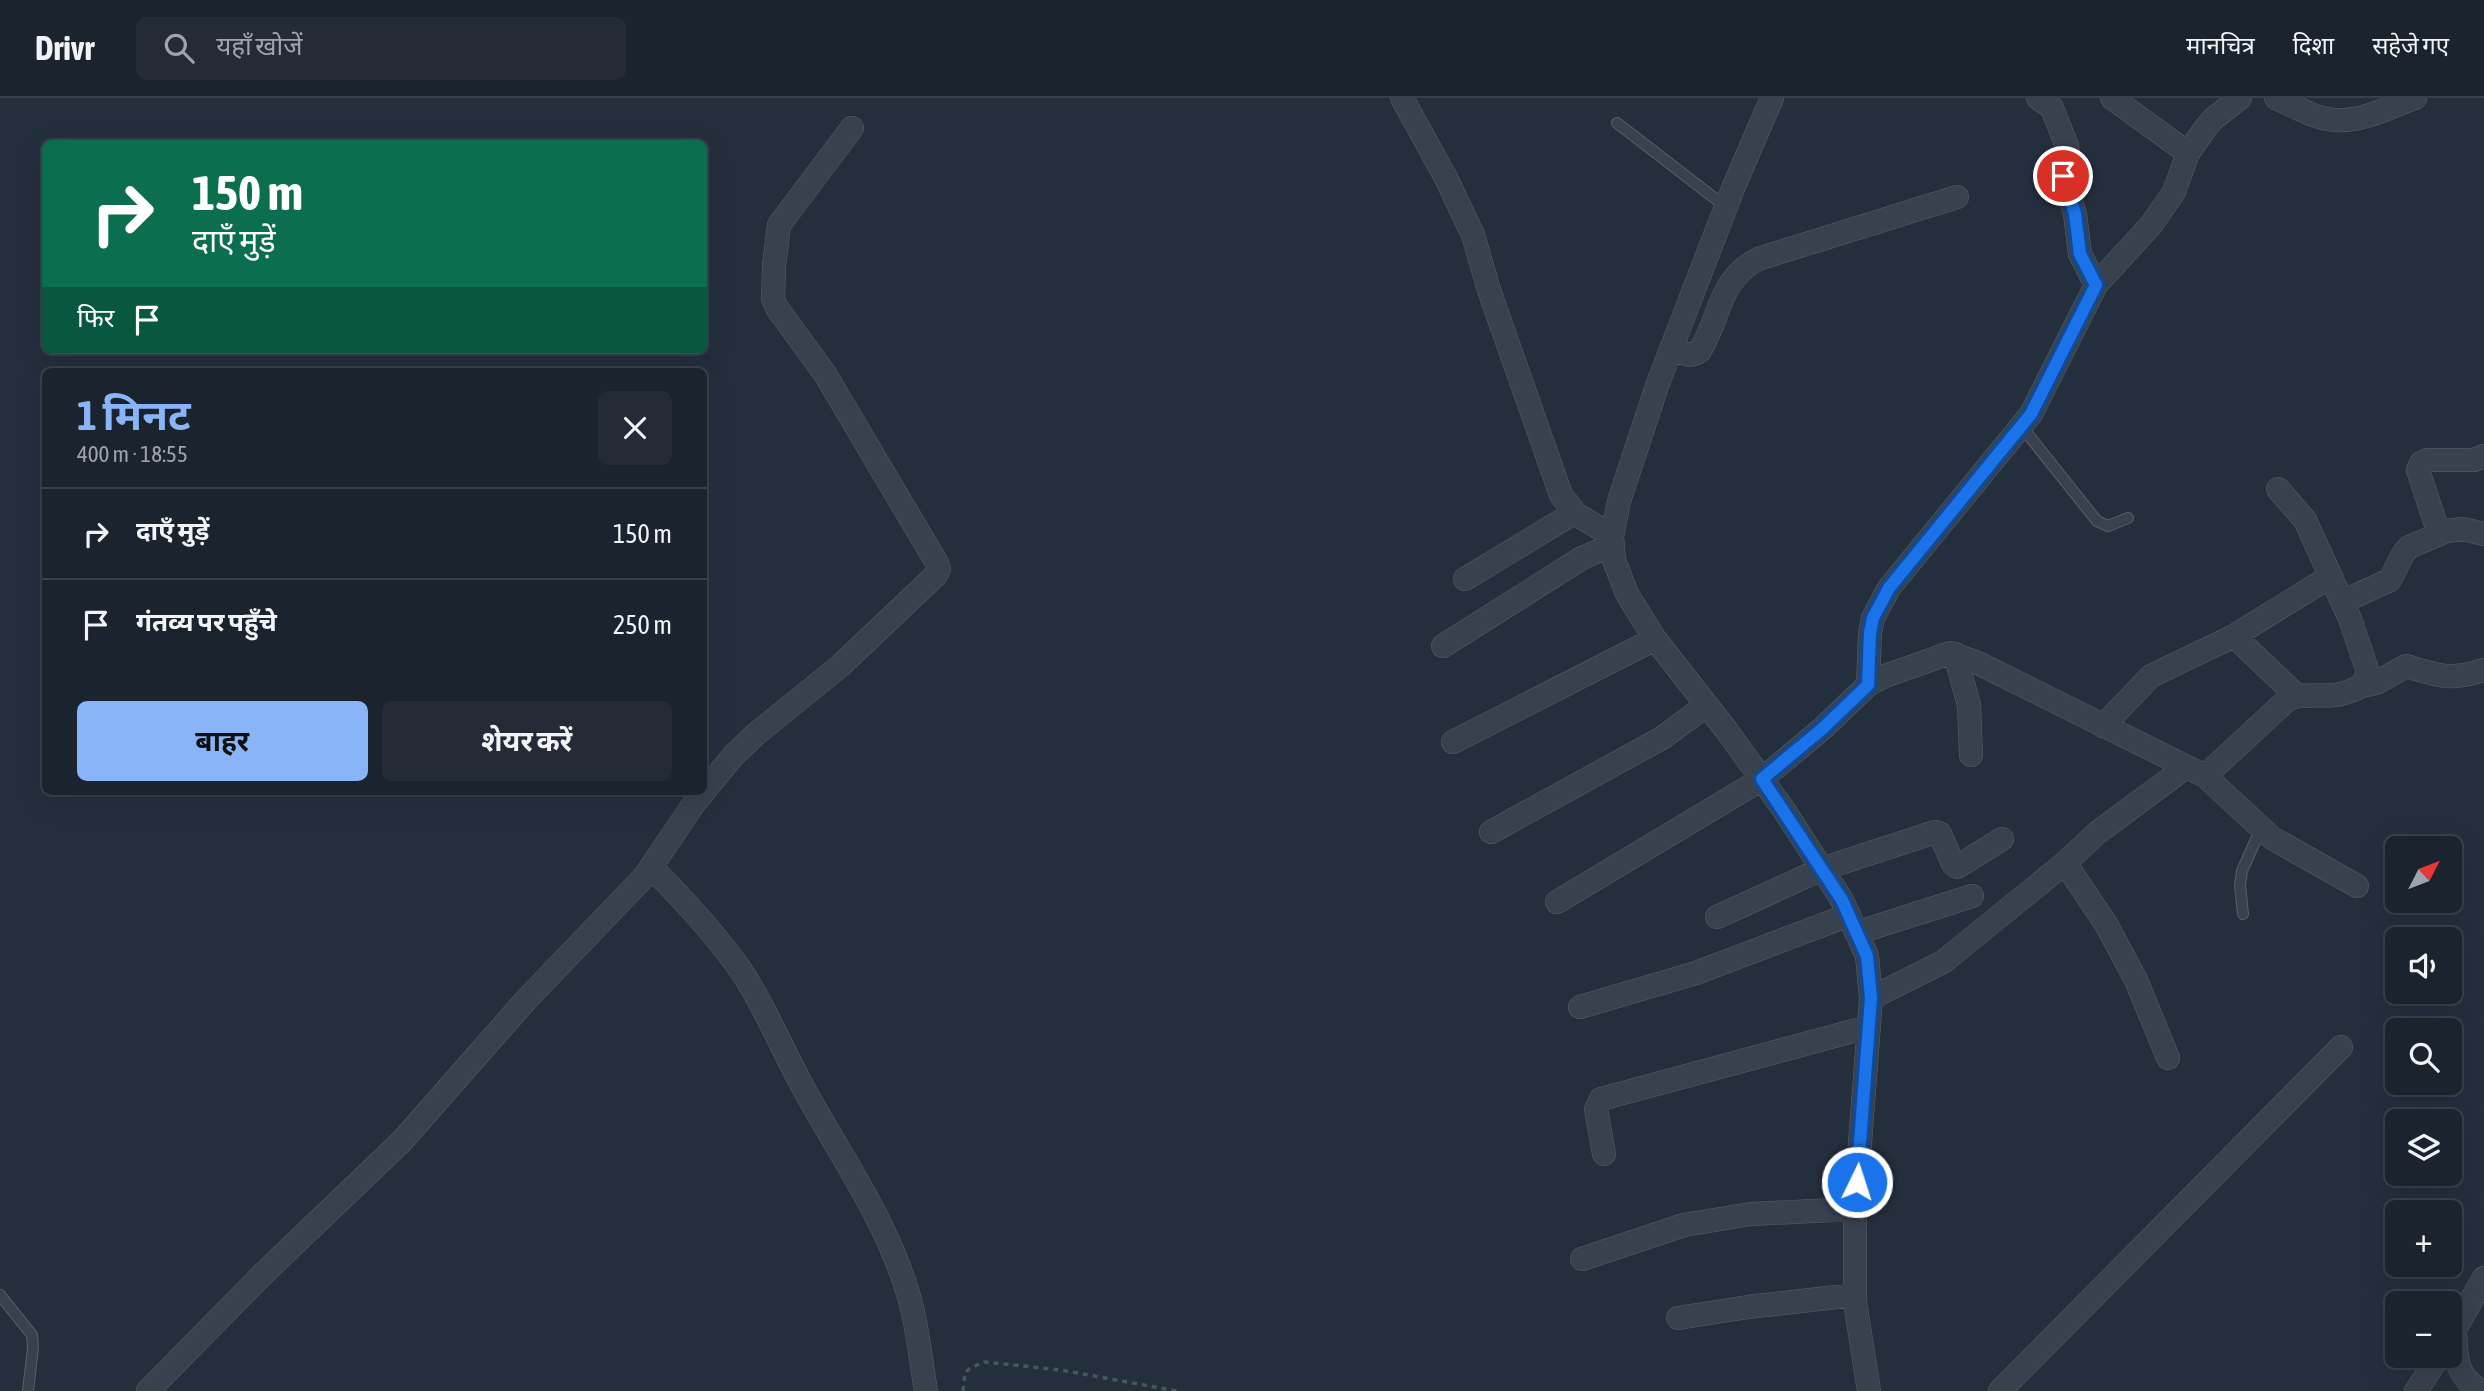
<!DOCTYPE html>
<html lang="hi">
<meta charset="utf-8">
<style>
:root{--surface:#1b232e;--page:#242b36;--text:#f1f3f6;--muted:#a0a4aa;--line:#39404a;--accent:#8ab4f8}
body{margin:0;font-family:"Asap Condensed","Noto Sans Devanagari",sans-serif;background:var(--page);color:var(--text);height:100vh;display:flex;flex-direction:column;font-size:26px;white-space:nowrap}
*{box-sizing:border-box;margin:0}
p{font-size:23px;color:var(--muted)}
.icon{flex:none;width:38px;height:38px;fill:none;stroke:currentColor;stroke-width:2;stroke-linecap:round;stroke-linejoin:round}
.map{position:relative;flex:1;overflow:hidden}
.details{position:absolute;left:42px;top:270px;width:665px;height:427px;display:flex;flex-direction:column;background:var(--surface);border-radius:10px;box-shadow:0 7px 28px #0002,0 0 0 2px var(--line)}
.details>*{flex:none}
.top-card{position:absolute;left:42px;top:42px;width:665px;height:214px;border-radius:10px;box-shadow:0 7px 28px #0002,0 0 0 2px var(--line);background:#0b6e4f;color:#fff;overflow:hidden}
.needle{width:46px;rotate:48deg}
.controls{position:absolute;left:2385px;top:738px;display:grid;gap:14px}
.controls a{display:grid;place-items:center;width:77px;height:77px;border-radius:10px;background:var(--surface);box-shadow:0 7px 28px #0002,0 0 0 2px var(--line);font-size:35px}
.pin{position:absolute;display:grid;place-items:center;width:60px;height:60px;color:#fff;margin:-30px;border:4px solid #fff;border-radius:50%;box-shadow:0 2px 7px #0007}
.me{position:absolute;width:77px;margin:-38px;rotate:4deg;stroke-linejoin:round;filter:drop-shadow(0 0 5px #0008)}
.turn{display:flex;align-items:center;gap:24px;height:147px;padding:0 35px;font-size:32px}
.turn .icon{width:91px;height:91px;stroke-width:2.5}
.turn b{display:block;font-size:49px;line-height:60px}
.then{display:flex;align-items:center;height:66px;padding:0 35px;background:#0003;gap:14px;font-size:26px}
.round{display:grid;place-items:center;flex:none;width:74px;height:74px;border-radius:10px;background:var(--page)}
.headline{display:flex;align-items:center;justify-content:space-between;height:119px;padding:0 35px}
h1{font-size:42px;font-weight:700;line-height:52px;color:var(--accent)}
.primary-button{display:flex;gap:14px;margin-top:auto;padding:14px 35px}
.primary-button a{flex:1;height:80px;border-radius:10px;background:var(--accent);color:#111;font-size:28px;font-weight:700;line-height:80px;text-align:center}
.primary-button a+a{background:var(--page);color:var(--text)}
ul{padding:0;list-style:none}
li{display:flex;align-items:center;gap:21px;height:91px;padding:0 35px;border-top:2px solid var(--line)}
li div{flex:1}
li b{display:block;font-size:26px}
li em{font-style:normal}
header{display:flex;align-items:center;gap:42px;box-sizing:border-box;height:98px;padding:0 35px;background:var(--surface);border-bottom:2px solid var(--line)}
header strong{font-size:33px}
nav{display:flex;gap:38px;margin-inline-start:auto;font-size:24px}
.search{width:490px;height:63px;background:var(--page);display:flex;align-items:center;gap:18px;box-sizing:border-box;padding:0 24px;border-radius:10px;color:var(--muted);font-size:26px}
.map>svg:first-child{display:block}
.lines{fill:none;stroke-linecap:round;stroke-linejoin:round}
.lane-casing{stroke:#565f6c;stroke-width:12}
.street-casing{stroke:#565f6c;stroke-width:24}
.path{stroke:#44595c;stroke-width:3.5;stroke-dasharray:5 5;stroke-linecap:butt}
.lane{stroke:#38414e;stroke-width:10}
.street{stroke:#38414e;stroke-width:23}
.route-casing{stroke:#114b97;stroke-width:18}
.route{stroke:#1a73e8;stroke-width:12}
</style>
<header>
<strong>Drivr</strong>
<div class="search"><svg class="icon" aria-label="search" viewBox="0 0 24 24"><circle cx="10" cy="10" r="6"/><path d="M15 15l6 6"/></svg>यहाँ खोजें</div>
<nav><a>मानचित्र</a><a>दिशा</a><a>सहेजे गए</a></nav>
</header>
<div class="map">
<svg width="2484" height="1293" viewBox="0 0 2484 1293">
<rect width="100%" height="100%" fill="#242f3e"/>
<g class="lines">
<defs>
<path id="lane" d="M1617,25L1726,109
M2022,329L2097,423L2108,428L2128,420
M2243,816L2240,787L2242,773L2261,730
M0,1197L32,1237L33,1250L28,1293"/>
<path id="street" d="M1402,0L1446,80L1473,137L1489,192L1561,397L1576,416L1612,438
M1772,0L1734,88L1658,285L1619,403L1612,438L1614,462L1627,496L1655,541L1727,633L1784,712L1842,802L1867,858L1871,900L1855,1111V1204L1869,1293
M2038,0L2052,10L2067,48L2068,57L2063,78L2075,116L2080,156L2096,187
M2112,0L2188,55
M2276,0C2294,8 2314,20 2334,22C2362,24 2390,9 2415,0
M1671,252L1691,257L1699,254C1721,220 1717,183 1758,161L1957,99
M2439,436L2418,372L2421,365L2427,362H2474L2484,358
M1465,481L1574,415
M2342,504L2390,482L2403,456L2409,449L2447,433L2463,431L2484,436
M2234,538L2297,598
M1443,548L1582,460L1613,447
M1955,556L1969,607L1971,657
M1868,587L1870,535L1873,520L1889,490L2031,316L2096,187L2151,127L2174,94L2188,55L2207,28L2213,21L2240,0
M2362,588L2376,585L2406,568C2439,578 2450,583 2484,572
M2103,628L2151,578L2234,538L2331,478
M1453,644L1655,541
M2205,678L2288,601C2302,595 2319,599 2335,597C2345,596 2353,592 2362,588L2368,574L2350,521L2305,422L2278,391
M1491,734L1662,640L1707,607
M2065,765L2106,826L2136,882L2168,960
M652,770C684,802 716,837 742,874C766,911 783,953 804,991C840,1057 883,1117 906,1189C917,1222 920,1258 926,1293
M1557,804L1762,681L1822,631L1868,587L1885,578L1950,555L1978,565L2205,678L2272,740L2357,788
M1717,819L1822,771L1935,734L1940,736L1953,766L1957,769L2002,741
M1856,835L1972,798
M1871,900L1943,864L2065,765L2097,735L2186,669
M1580,909L1696,875L1849,817
M1604,1056L1596,1011L1601,1001L1868,929
M1582,1161L1684,1127L1751,1116L1855,1111
M1678,1220L1748,1209L1855,1197
M2455,1232C2457,1261 2454,1275 2480,1293
M2450,1240L2484,1180
M148,1293L262,1177L402,1043L526,902L645,778L693,707L733,658L755,637L840,568L936,477L939,471L937,465L825,276L777,210L773,201L774,168L779,127L852,30
M2000,1293L2341,949
M2416,1293L2439,1258"/>
</defs>
<use href="#lane" class="lane-casing"/>
<use href="#street" class="street-casing"/>
<path class="path" d="M963,1293L965,1275L970,1270L984,1264L1061,1272L1177,1293"/>
<use href="#lane" class="lane"/>
<use href="#street" class="street"/>
</g>
<g class="lines">
<defs>
<path id="route" d="M1857,1084L1871,900L1867,858L1842,802L1762,681L1822,631L1868,587L1870,535L1873,520L1889,490L2031,316L2096,187L2080,156L2075,116L2063,78"/>
</defs>
<use href="#route" class="route-casing"/>
<use href="#route" class="route"/>
</g>
</svg>
<div class="controls">
<a><svg class="needle" viewBox="-14 -14 28 28"><path d="M0-13l5 13h-10z" fill="#e53935"/><path d="M0 13l5-13h-10z" fill="#a0a4aa"/></svg></a>
<a><svg class="icon" aria-label="sound" viewBox="0 0 24 24"><path d="M4 9h4l5-4v14l-5-4H4zM17 9q2 3 0 6"/></svg></a>
<a><svg class="icon" aria-label="search" viewBox="0 0 24 24"><circle cx="10" cy="10" r="6"/><path d="M15 15l6 6"/></svg></a>
<a><svg class="icon" aria-label="layers" viewBox="0 0 24 24"><path d="M12 4l9 5-9 5-9-5zM3 14l9 5 9-5"/></svg></a>
<a>+</a>
<a>−</a>
</div>
<div class="pin" style="left:2063px;top:78px;background:#d93025"><svg class="icon" aria-label="arrive" viewBox="0 0 24 24"><path d="M6 21V4h12l-3 4 3 4H6"/></svg></div>
<svg class="me" style="left:1857px;top:1084px" viewBox="-20 -20 40 40"><circle r="17" fill="#1a73e8" stroke="#fff" stroke-width="3"/><path d="M0-11L8 9 0 5-8 9z" fill="#fff"/></svg>
<div class="top-card">
<div class="turn"><svg class="icon" aria-label="right" viewBox="0 0 24 24"><path d="M7 20v-9h11M14 6l5 5-5 5"/></svg><div><b>150 m</b>दाएँ मुड़ें</div></div>
<div class="then">फिर<svg class="icon" aria-label="arrive" viewBox="0 0 24 24"><path d="M6 21V4h12l-3 4 3 4H6"/></svg></div>
</div>
<section class="details">
<div class="headline"><div><h1>1 मिनट</h1><p>400 m · 18:55</p></div><a class="round"><svg class="icon" aria-label="close" viewBox="0 0 24 24"><path d="M6 6l12 12M18 6L6 18"/></svg></a></div>
<ul>
<li><svg class="icon" aria-label="right" viewBox="0 0 24 24"><path d="M7 20v-9h11M14 6l5 5-5 5"/></svg><div><b>दाएँ मुड़ें</b></div><em>150 m</em></li>
<li><svg class="icon" aria-label="arrive" viewBox="0 0 24 24"><path d="M6 21V4h12l-3 4 3 4H6"/></svg><div><b>गंतव्य पर पहुँचे</b></div><em>250 m</em></li>
</ul>
<div class="primary-button"><a>बाहर</a><a>शेयर करें</a></div>
</section>
</div>
